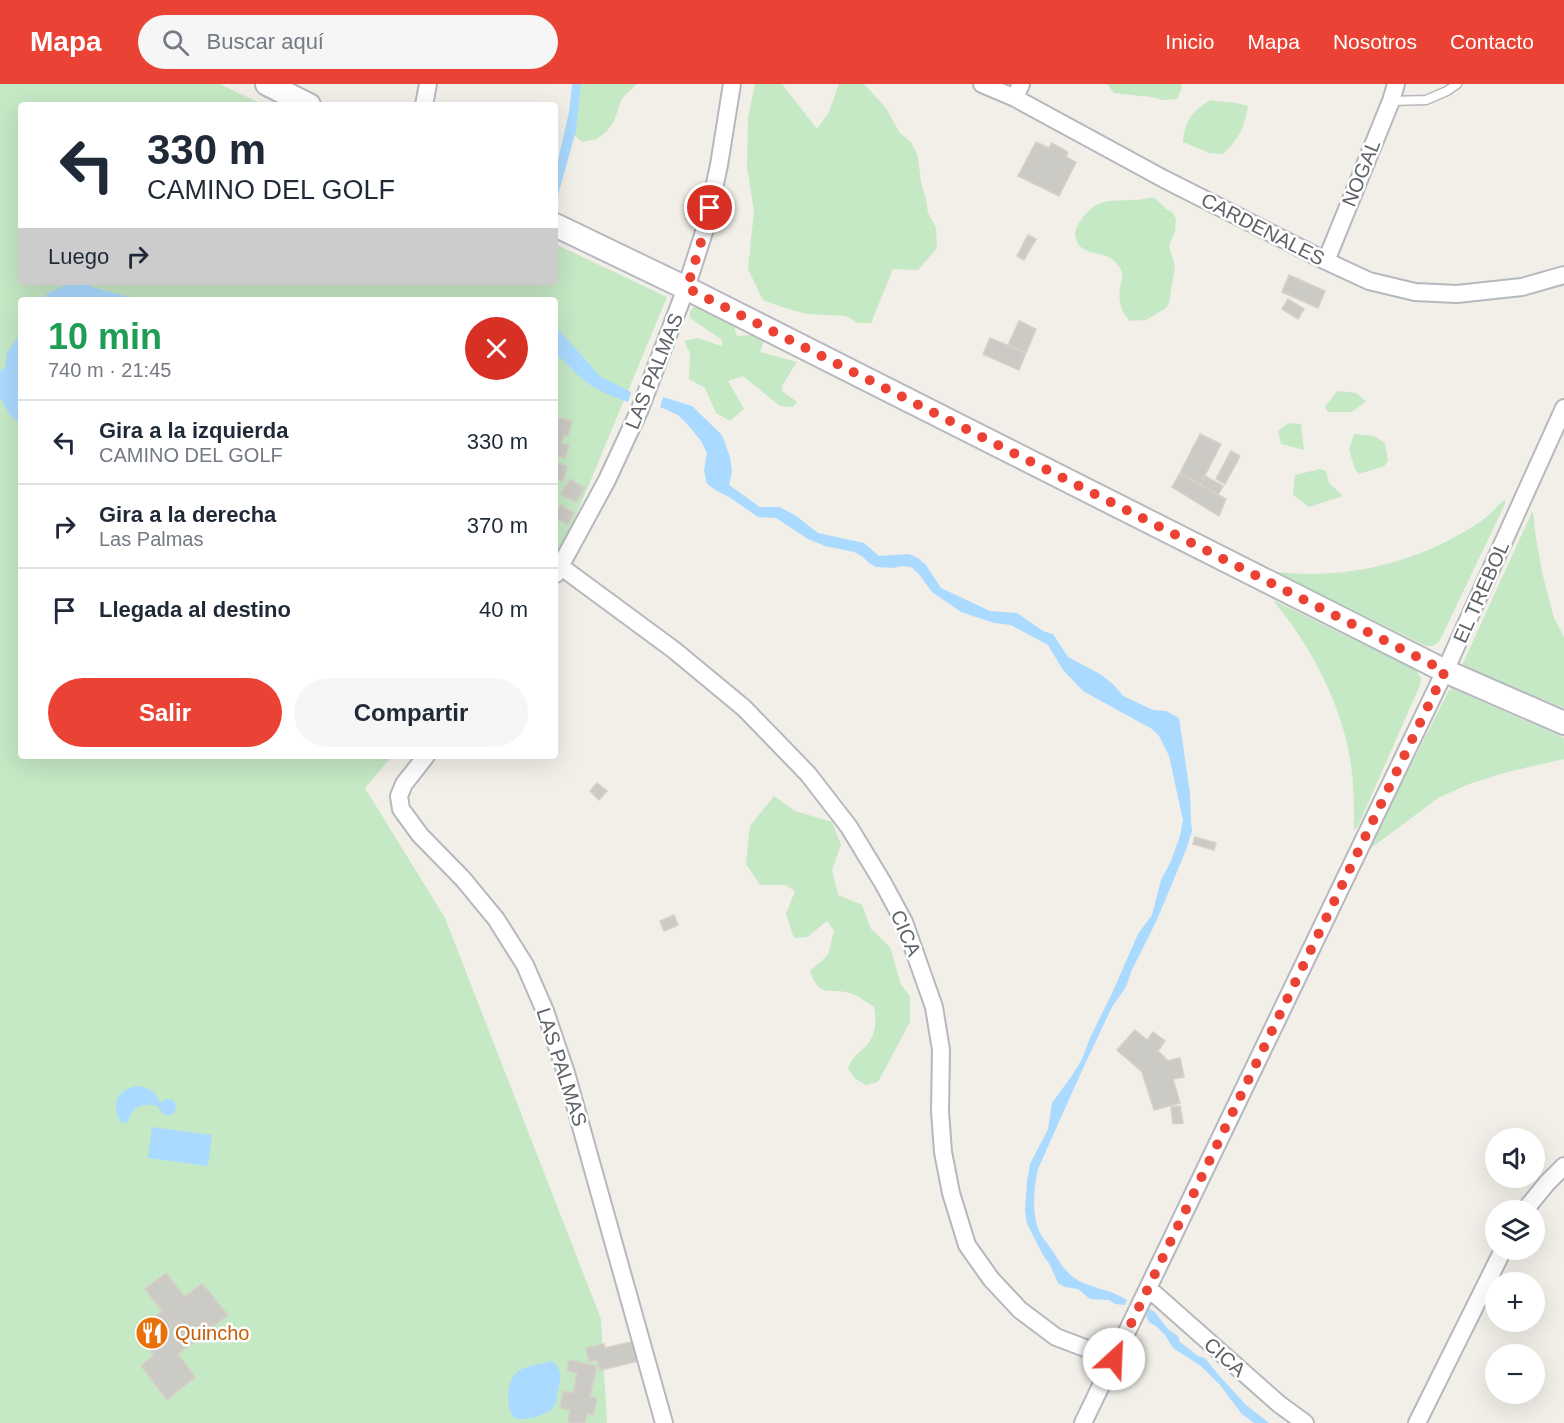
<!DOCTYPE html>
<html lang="es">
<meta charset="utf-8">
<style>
:root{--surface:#fff;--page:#f6f6f7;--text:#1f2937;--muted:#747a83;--line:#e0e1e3;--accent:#ea4335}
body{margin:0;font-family:Arial,sans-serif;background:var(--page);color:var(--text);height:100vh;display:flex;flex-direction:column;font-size:22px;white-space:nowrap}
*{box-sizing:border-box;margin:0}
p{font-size:20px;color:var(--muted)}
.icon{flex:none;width:33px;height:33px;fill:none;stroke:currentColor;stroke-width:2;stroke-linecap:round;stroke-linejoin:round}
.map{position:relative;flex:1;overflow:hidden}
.sheet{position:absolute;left:18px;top:213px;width:540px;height:462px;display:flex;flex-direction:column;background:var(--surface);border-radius:6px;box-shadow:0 6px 24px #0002}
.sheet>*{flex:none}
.banner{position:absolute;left:18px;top:18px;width:540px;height:183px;border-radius:6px;box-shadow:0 6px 24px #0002;background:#fff;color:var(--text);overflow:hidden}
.tools{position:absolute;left:1485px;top:1044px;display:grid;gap:12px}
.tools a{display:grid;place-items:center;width:60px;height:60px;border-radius:50%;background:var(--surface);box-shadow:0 6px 24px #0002;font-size:30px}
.pin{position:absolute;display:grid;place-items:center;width:51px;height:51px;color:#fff;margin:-26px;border:3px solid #fff;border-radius:50%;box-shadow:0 2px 6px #0007}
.me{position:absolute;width:66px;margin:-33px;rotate:25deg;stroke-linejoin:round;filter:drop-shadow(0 0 4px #0008)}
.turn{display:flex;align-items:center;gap:21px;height:126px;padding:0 30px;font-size:27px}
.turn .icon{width:78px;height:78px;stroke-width:2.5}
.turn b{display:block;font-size:42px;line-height:51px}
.then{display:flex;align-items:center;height:57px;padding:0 30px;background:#0003;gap:12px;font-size:22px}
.round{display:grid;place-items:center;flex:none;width:63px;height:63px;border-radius:32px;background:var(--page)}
.summary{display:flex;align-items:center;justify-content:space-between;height:102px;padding:0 30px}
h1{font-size:36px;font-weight:700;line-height:45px;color:#1e9e55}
.button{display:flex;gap:12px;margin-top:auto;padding:12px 30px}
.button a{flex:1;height:69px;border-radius:36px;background:var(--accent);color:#fff;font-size:24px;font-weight:700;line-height:69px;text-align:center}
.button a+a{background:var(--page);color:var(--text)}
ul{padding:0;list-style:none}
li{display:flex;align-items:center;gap:18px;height:84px;padding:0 30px;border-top:2px solid var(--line)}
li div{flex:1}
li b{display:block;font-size:22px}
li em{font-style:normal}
header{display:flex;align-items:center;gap:36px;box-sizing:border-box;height:84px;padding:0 30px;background:var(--accent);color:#fff}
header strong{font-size:28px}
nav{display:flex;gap:33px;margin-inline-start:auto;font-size:21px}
.search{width:420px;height:54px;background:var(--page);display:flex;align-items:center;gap:15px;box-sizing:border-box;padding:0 21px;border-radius:33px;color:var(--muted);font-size:22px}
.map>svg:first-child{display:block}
.green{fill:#c5e8c5}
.water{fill:#aadaff}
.building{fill:#cccac5;stroke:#d6d1c6;stroke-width:1.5}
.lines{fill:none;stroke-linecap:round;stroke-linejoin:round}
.lane-casing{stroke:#b5b8bc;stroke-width:11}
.street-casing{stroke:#b5b8bc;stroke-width:20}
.secondary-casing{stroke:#b6babf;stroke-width:26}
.lane{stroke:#fff;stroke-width:8}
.street{stroke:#fff;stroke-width:16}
.secondary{stroke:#fff;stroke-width:22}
.route{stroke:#ea4335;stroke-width:10;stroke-dasharray:0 18}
.labels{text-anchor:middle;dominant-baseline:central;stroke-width:5;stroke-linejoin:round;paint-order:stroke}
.street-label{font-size:20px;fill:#5f6368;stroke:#fff}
.food-label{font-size:20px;fill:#c56008;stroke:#fff;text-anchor:start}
</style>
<header>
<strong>Mapa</strong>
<div class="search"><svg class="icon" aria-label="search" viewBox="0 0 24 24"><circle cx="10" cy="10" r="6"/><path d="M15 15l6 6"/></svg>Buscar aquí</div>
<nav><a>Inicio</a><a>Mapa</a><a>Nosotros</a><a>Contacto</a></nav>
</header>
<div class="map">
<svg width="1564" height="1339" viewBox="0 0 1564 1339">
<rect width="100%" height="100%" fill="#f1efe8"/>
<path class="green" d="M0,0H220L264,21H21V198H555V160L667,213L555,482V216H21V672H392L365,704L445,834L601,1235L607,1339H0Z
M573,0H637L622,14L614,37L607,47L597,55L582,58L572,49Z
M755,0H782L817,45L829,28L839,0H864L886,24L899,48L911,58L918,73L921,99L926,115L928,129L936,144L937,164L918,186L893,185L871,239H858L846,232L807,230L782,223L763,216L748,185L754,127L747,83L748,34Z
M1107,0H1181L1182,4L1177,15L1163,16L1151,13L1114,9Z
M1210,16C1224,19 1234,17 1248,22C1245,43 1238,56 1223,70L1209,69L1183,58C1185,36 1192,28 1210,16Z
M1149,114H1155L1166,125L1173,129L1176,135L1175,148L1169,162L1175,182L1169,219L1166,224L1146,236L1130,237C1121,228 1118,217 1120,204C1121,197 1124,192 1121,186C1110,165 1096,174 1082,164C1076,159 1073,150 1077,143C1097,106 1117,121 1149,114Z
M699,219L729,227L737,252L762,250L764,257L760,268L797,278L783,300L782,307L797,318L793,323L780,322L743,292L728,297L744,325L730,337L716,329L705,304L689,295L690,269L684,257L697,254L722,262V256L690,234V227Z
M1337,307L1356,309L1366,317L1352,328H1328L1325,323Z
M1288,339L1301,340L1304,366L1281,360L1278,347Z
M1354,350L1374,352L1385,359L1388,377L1384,382L1359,390L1355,385L1349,366Z
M1320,385L1326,387L1329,399L1343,412L1309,423L1293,411L1295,391Z
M1504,416L1505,417V420L1439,558L1432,562H1426L1279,490L1278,488C1349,496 1420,478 1480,438C1489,432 1496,423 1504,416Z
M1532,428L1533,429L1535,448L1542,488L1554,534L1564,553V624L1465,583L1463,579Z
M1275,517L1416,586L1421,594L1420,601L1358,742L1354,747C1354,721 1354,694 1349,669C1339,616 1309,559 1274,518Z
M1452,604L1564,654V675L1507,688L1469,700L1438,714L1371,764L1370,762L1372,758L1448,608Z
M774,712L795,727L832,738L841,761L832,786L838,811L862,821L871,845L890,863L901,901L910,912V938L878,998L866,1001L854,994L848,984C853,972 858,970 867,961C876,951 877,935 874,923C868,919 860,913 853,910C832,902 820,917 810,887L828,871L834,847L827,837L807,853L794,854L786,830L795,807L785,801H760L746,780L750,742Z"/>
<path class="water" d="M572,0H581L576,47L556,118L555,117V89L569,28Z
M74,198H83L95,204L141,216H43L48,209Z
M555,242L601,293L631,308L628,318C609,311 596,307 580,293C571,286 566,276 555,271Z
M21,248V341L10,331L0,314V288L5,283L7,269Z
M663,313L692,322L722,351L730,373L732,388L729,401L760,423H779L795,431L818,449L864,459L879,472L909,470L918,474L926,481L941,504L990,527L1017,529L1043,547L1053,550L1068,573L1100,590L1113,600L1123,612L1153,626L1166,627L1179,634L1190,709L1191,738L1192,747L1186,766L1156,838L1131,888L1126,903L1112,923L1079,993L1038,1085C1034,1102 1032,1124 1037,1141C1039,1151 1049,1161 1054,1169C1061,1181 1067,1190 1079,1197C1095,1205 1112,1206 1127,1216L1125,1221L1115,1220L1109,1216L1090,1215L1078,1205L1065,1203L1058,1199L1050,1181L1043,1171L1027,1140L1025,1127L1027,1098L1030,1080L1048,1045L1052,1019L1073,990L1082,975L1090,954L1113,907L1138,850L1152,831L1161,796L1171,777L1180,752L1183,736L1169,672L1159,652L1152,645L1083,607L1063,586L1048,561L1011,541L994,539L961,528L932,508L918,489L911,483L902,482L893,484L876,483L869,479L862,472L854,468L825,462L808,455L776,434L758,433L729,413L717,407L707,400L704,386L707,369L701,357L688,341L678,331L660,323Z
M137,1002C148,1004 157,1007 160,1019L165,1015L173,1016L176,1021L175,1028L170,1032L163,1030L157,1022C143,1018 131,1023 128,1038L121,1039C111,1021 116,1006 137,1002Z
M152,1043L212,1051L208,1082L148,1074Z
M1149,1225L1154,1227L1168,1245L1178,1252L1180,1258L1198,1272L1205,1274L1217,1289L1246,1321L1269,1339H1254L1241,1329L1220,1301L1201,1282L1173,1264L1165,1251L1157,1243L1149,1238L1146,1232Z
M552,1277C563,1287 561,1293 558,1307C557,1312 556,1320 553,1324C547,1331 521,1339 514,1333C504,1322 507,1293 520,1286C529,1281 542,1280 552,1277Z"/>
<path class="building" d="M1036,58L1049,64L1052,59L1068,68L1066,73L1076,78L1059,112L1018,92Z
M1028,151L1036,155L1024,176L1017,172Z
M1289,191L1325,207L1318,224L1282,208Z
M1288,215L1304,225L1298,235L1282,225Z
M1019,237L1036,245L1026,269L1008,261Z
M990,254L1026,269L1019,286L983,270Z
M555,333L572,337L568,352L564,351L561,359L569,362L565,374L555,372Z
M1200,350L1221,360L1200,401L1180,389Z
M1231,367L1240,372L1225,400L1216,395Z
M555,378L567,382L563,397L555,395Z
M1180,389L1226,415L1219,432L1172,403Z
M1205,392L1223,402L1218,411L1200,401Z
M570,395L585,404L576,419L561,410Z
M561,421L574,429L568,441L555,433V431Z
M597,699L607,707L599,716L590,707Z
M1195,753L1216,759L1214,766L1193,760Z
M674,831L678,841L664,847L660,837Z
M1135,946L1147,956L1153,948L1165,957L1158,967L1168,977L1180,974L1184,993L1173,995L1180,1019L1154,1026L1142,988L1117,966Z
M1180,1022L1183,1039L1173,1040L1171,1023Z
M166,1189L185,1213L202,1199L228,1231L178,1270L195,1293L167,1316L141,1282L154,1271L136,1248L162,1227L145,1205Z
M639,1256L644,1276L600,1286L597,1276L589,1278L586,1264L604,1260L605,1264Z
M569,1276L597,1282L590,1313L597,1314L593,1331L587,1329L585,1339H568L570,1326L560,1324L563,1307L573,1309L577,1289L567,1287Z"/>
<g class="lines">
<defs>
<path id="lane" d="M1391,17L1426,16L1447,7L1457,0"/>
<path id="street" d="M982,0L1015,14L1164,95L1326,177L1369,197L1415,208L1457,210L1522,203L1564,191
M1015,14L1021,0
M424,21L428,0
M1326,177L1391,17L1396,0
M560,482L674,566L744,624L808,690L849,743L883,799L904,838L934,923L941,966L940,1027L943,1068L951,1109L967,1161L991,1195L1020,1226L1056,1253L1114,1275
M556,490L607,396L640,325L686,204L705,145L719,81L732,0
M426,672L404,700L399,712L401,725L420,751L463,795L496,835L525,881L545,927L566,989L664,1339
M1525,1126L1547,1099L1564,1082
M1148,1204L1279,1320L1305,1339
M1083,1339L1445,587L1564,324
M1417,1339L1503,1166"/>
<path id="secondary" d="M267,0L309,21
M555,141L686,204L1445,587L1564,639"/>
</defs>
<use href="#lane" class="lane-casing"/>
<use href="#street" class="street-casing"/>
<use href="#secondary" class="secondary-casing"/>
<use href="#lane" class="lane"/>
<use href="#street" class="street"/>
<use href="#secondary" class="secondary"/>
</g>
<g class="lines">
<path class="route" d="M710,124L705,145L687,204L1445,587L1114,1275"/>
</g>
<defs>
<symbol id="restaurant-disc" viewBox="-11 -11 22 22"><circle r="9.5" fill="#e8710a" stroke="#fff"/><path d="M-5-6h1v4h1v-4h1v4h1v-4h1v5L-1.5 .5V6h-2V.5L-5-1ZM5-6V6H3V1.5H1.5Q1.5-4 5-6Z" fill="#fff"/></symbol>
</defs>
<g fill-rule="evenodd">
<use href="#restaurant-disc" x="133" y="1230" width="38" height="38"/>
</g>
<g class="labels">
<g class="street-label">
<text transform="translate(1361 89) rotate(-68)">NOGAL</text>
<text transform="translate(1263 145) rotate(27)">CARDENALES</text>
<text transform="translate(654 287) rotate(-68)">LAS PALMAS</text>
<text transform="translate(1481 508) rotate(-66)">EL TREBOL</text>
<text transform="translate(906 849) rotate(67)">CICA</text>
<text transform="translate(562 983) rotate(72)">LAS PALMAS</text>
<text transform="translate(1225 1273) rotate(41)">CICA</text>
</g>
<g class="food-label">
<text x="175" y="1249">Quincho</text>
</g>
</g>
</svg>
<div class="tools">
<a><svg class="icon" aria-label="sound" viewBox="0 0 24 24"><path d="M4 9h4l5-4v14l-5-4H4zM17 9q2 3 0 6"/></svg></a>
<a><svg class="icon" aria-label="layers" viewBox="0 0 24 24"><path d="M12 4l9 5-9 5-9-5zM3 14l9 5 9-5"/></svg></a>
<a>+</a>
<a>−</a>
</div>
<div class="pin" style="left:710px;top:124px;background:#d93025"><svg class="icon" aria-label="arrive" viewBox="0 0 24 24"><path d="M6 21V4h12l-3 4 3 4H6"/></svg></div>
<svg class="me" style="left:1114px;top:1275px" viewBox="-20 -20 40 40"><circle r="19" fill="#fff"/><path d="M0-13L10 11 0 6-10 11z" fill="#ea4335"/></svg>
<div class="banner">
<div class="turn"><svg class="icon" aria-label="left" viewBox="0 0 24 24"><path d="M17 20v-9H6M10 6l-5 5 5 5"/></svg><div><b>330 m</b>CAMINO DEL GOLF</div></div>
<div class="then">Luego<svg class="icon" aria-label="right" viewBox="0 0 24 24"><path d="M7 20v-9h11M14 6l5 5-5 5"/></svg></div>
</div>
<section class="sheet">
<div class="summary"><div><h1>10 min</h1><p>740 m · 21:45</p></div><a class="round" style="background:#d93025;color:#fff"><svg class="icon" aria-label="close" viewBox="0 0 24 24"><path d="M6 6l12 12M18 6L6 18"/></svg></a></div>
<ul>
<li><svg class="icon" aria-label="left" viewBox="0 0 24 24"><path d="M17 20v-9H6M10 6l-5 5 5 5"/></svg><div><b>Gira a la izquierda</b><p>CAMINO DEL GOLF</p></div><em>330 m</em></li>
<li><svg class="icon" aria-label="right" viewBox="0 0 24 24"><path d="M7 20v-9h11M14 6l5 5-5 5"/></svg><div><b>Gira a la derecha</b><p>Las Palmas</p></div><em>370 m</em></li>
<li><svg class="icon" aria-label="arrive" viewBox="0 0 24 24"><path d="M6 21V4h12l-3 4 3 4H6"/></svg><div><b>Llegada al destino</b></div><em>40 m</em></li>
</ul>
<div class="button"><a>Salir</a><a>Compartir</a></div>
</section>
</div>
